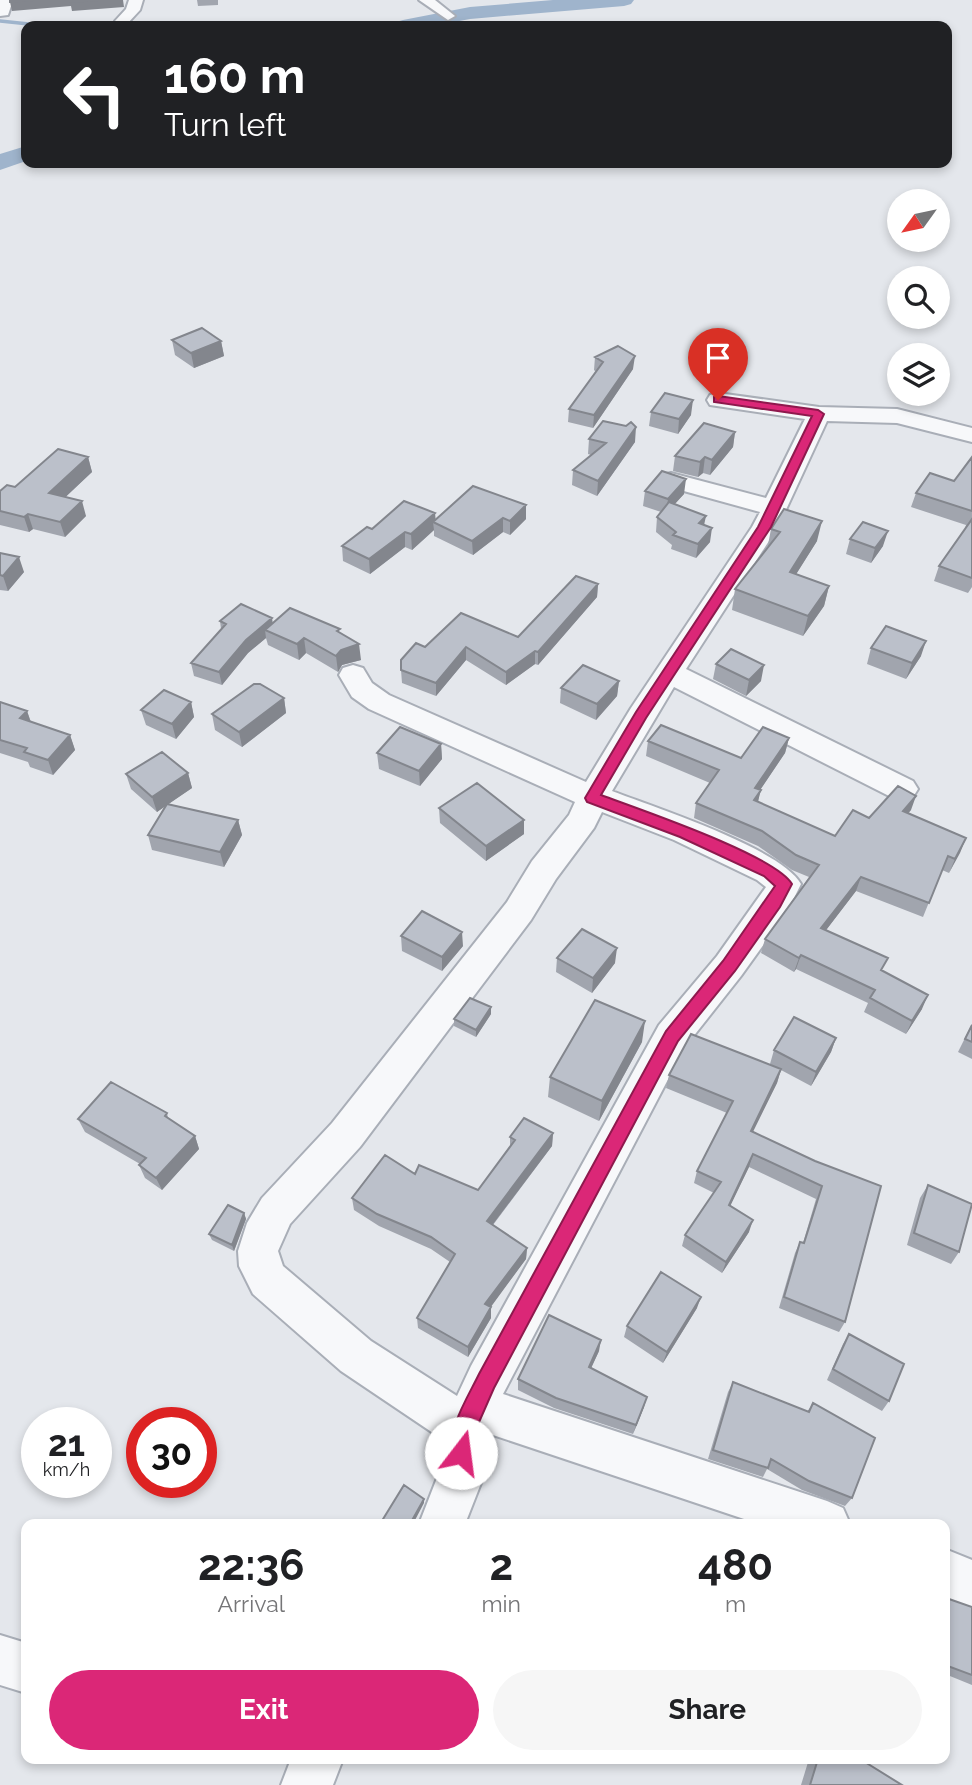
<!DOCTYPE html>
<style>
:root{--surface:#fff;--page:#f6f6f6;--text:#202124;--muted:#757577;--accent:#db2777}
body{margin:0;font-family:Raleway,sans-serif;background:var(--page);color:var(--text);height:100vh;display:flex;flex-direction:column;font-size:26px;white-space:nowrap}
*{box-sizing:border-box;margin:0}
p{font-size:23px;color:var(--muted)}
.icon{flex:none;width:38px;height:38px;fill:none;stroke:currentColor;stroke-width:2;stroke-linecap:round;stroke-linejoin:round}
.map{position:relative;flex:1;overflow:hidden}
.details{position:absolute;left:21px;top:1519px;width:929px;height:245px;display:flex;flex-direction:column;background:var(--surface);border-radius:14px;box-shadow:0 4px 10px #0003}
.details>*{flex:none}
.guide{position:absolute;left:21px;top:21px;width:931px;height:147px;border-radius:14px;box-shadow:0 4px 10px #0003;background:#202124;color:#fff;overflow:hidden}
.needle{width:46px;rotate:237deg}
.buttons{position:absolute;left:887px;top:189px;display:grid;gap:14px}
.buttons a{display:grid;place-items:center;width:63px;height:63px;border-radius:50%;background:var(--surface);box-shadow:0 4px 10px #0003;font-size:35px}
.speed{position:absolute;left:21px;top:1407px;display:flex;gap:14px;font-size:35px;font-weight:700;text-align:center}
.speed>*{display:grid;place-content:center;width:91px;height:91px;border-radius:50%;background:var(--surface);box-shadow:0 4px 10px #0003;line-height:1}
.speed small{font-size:18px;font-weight:400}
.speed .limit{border:10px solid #d22;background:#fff;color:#111}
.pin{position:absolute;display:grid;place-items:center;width:60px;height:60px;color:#fff;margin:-72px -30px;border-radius:50% 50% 50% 0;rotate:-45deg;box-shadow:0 0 7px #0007}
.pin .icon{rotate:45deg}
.me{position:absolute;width:77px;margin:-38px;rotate:15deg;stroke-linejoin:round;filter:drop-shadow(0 0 5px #0008)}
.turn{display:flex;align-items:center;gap:24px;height:147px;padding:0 28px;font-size:32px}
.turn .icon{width:91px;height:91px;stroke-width:2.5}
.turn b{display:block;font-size:49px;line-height:60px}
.eta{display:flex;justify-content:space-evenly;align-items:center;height:119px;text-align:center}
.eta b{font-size:42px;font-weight:700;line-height:49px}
.action{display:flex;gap:14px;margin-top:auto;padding:14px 28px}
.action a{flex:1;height:80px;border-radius:42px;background:var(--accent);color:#fff;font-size:28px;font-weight:700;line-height:80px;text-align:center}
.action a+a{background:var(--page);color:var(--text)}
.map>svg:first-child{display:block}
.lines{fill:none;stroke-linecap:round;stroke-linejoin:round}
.stream{stroke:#9fb4cc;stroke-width:3.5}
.river{fill:#9fb4cc;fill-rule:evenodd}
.minor-casing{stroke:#a9aeb7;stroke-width:4}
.minor{fill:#f7f8fa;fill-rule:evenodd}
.wall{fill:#a1a5ae}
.shaded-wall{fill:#83868d}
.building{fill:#bbc0ca;stroke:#83868d;stroke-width:2}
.route{fill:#db2777;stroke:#8e194d;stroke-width:2}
</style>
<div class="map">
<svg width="972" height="1785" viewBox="0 0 972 1785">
<rect width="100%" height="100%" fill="#e4e7ec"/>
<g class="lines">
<path class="stream" d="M0,21L48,26"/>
<path class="river" d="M553,0H634L631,4L624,6L470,19L433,26H393L396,22L403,20L470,7Z
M26,146V161L0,170V154Z"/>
<defs>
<path id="minor" d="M0,0H13L8,15L0,16Z
M129,0H143L140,10L127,24H117L115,21L126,9Z
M419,0H435L455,16L448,20Z
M718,393L819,407L897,409L972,428V442L897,423L827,421L778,527L686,669L913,781L918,789L913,797L902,800L891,797L674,687L612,791C653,807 781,848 801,884L787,912L741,976L685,1047L503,1394L827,1501L843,1508L850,1524H759L487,1433L483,1478L465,1524H419L437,1478L442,1439L341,1371L253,1294L239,1266L238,1251L247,1223L262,1198L332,1123L507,902L532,861L569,815L575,802L369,709L352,697L339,675L343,668L353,665L363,668L372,683L389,695L586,782L631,708L752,527L760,512L662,485L659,480L662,475L671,473L766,498L805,419L710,405L707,400L710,395ZM602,812L674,840L757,880L766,887L717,956L659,1025L471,1366L457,1396L371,1341L283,1266L278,1251L290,1224L360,1147L531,920L556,879L594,828Z
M945,1549L972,1560V1608L945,1597Z
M0,1635L26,1643V1693L0,1685Z
M291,1759H343L333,1785H281Z"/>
</defs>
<use href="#minor" class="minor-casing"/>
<use href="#minor" class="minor"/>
</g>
<path class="wall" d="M197,0H218V5L198,6Z
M172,340L221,341L224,356L194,368L175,355Z
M595,357L633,369L593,428L568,422L569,409L596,372L594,370Z
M651,412L691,415L678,434L649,426Z
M735,432L733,447L710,475L703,473L698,477L673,471L675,456Z
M589,439L635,442L597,496L572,485L573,470L591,455L588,454Z
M88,457L92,472L65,497L86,516L65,537L33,529L29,532L0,525V491L15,487Z
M972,457V587L968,593L934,581L939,566L965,529L966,525L911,507L916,493L954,481Z
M645,491L684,494L674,504L704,525L710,542L696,558L671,549L672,545L656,532L657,517L661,512L643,506Z
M526,505V519L510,535L503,532L473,555L434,536V530L412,550L405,547L370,574L343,561L342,546L372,529L436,520Z
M771,529L817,541L796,574L829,586L824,606L803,636L732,610L735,589L767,550Z
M850,539L883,546L871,563L846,554Z
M0,553L24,572L8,591L0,590Z
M598,584L597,597L538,665L535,664L506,685L466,660L436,696L402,683L401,670L425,647L518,637Z
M220,621L273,623L340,633L361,660L342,665L338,672L306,653L299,660L268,645L266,638L248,653L222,685L194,676L191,663L221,629Z
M871,648L921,656L906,679L867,664Z
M716,664L761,681L746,696L713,679Z
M619,681L617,696L596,720L560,703L561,688Z
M284,698L286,713L242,747L215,730L212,714Z
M0,702L27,711L31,722L70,735L75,750L53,775L30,767L28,762L0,753Z
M191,702L194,717L176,739L146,725L141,710Z
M789,738L785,753L760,790L758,802L835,836L869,818L911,810L908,813L966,838L949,873L942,870L923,917L856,891L826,930L883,971L922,1009L906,1034L864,1012L868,1003L796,969L794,972L761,953L765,939L809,877L792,870L758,846L694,818L696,803L710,783L646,756L648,741L741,758Z
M441,744L442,759L420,786L379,769L377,753Z
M188,773L192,788L168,804L238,820L242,835L224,867L152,850L148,835L165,806L157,812L131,789L126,774Z
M439,808L524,834L486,861L440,823Z
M401,936L463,946L442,971L402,951Z
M557,958L615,963L592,993L556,972Z
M491,1014L476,1037L454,1026V1019Z
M972,1024V1059L958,1052Z
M836,1038L831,1052L811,1086L781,1070L777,1083L752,1132L815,1161L881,1186L845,1322L839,1332L779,1308L795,1253L800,1242L803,1243L816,1199L749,1167L730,1205L749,1232L722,1273L682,1246L685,1235L714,1193L694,1183L697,1171L727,1113L666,1088L669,1075L777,1068L770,1064L774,1050Z
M642,1042L599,1121L548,1097L550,1077Z
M167,1113L168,1118L195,1136L199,1149L162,1190L145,1178L139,1165L140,1164L85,1132L78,1119Z
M553,1133L552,1146L493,1225L527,1248L526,1259L490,1307L491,1318L468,1357L418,1328L417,1318L450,1262L431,1249L379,1226L354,1210L352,1198L415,1174L478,1190L510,1147V1137Z
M928,1185L959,1252L951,1264L907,1245L920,1198Z
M244,1213L246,1219L234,1251L212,1240L209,1234Z
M697,1308L663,1363L624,1337L627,1326Z
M849,1334L889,1401L882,1411L827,1380L843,1344Z
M599,1351L591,1368L644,1407L633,1434L554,1408L518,1390V1379Z
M733,1382L807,1412L813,1403L852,1498L845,1506L802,1490L767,1469L763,1477L708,1459L728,1392Z
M949,1599L972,1607V1685L945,1674V1602Z
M809,1759H860L902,1785H801Z"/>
<path class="shaded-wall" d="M33,0H123L124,7L72,11L71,6L12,11L10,2Z
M221,341L224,356L194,368L191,353Z
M635,356L633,369L593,428L594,415Z
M693,400L691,415L678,434L679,419Z
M636,427L635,442L597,496L598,481Z
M735,432L733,447L710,475L712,460Z
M88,457L92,472L54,508L49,493Z
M705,457L703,473L698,477L700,462Z
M686,479L684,494L666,514L668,499Z
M82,501L86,516L65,537L60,522Z
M526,505V519L510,535V521Z
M435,513L436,523L433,522L434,530L412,550L411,534Z
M28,514L33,529L29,532L24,517Z
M706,516L703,530L699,523Z
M503,518V532L473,555L472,541Z
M822,521L817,541L785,592L790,572Z
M712,528L710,542L696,558L698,544Z
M888,531L883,546L871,563L875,548Z
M405,532V547L370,574L369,559Z
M19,557L24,572L8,591L3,576Z
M598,584L597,597L538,665V652Z
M829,586L824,606L803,636L808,616Z
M272,618L274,631L265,630L266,638L248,653L222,685L219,672L246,640Z
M304,638L306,653L299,660L297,644Z
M926,641L921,656L906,679L912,663Z
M359,644L361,660L342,665L338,672L336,656L341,650Z
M466,647V660L436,696V683Z
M535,651V664L506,685V672Z
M764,665L761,681L746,696L749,680Z
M619,681L617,696L596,720L597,704Z
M284,698L286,713L242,747L239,732Z
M191,702L194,717L176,739L172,724Z
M27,711L32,726L20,718Z
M70,735L75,750L53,775L48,760Z
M789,738L785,753L752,802L755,788Z
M441,744L442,759L420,786L419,771Z
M188,773L192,788L157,812L152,797Z
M761,790L757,805L754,800Z
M916,796L911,810L897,826L903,811Z
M238,820L242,835L224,867L220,852Z
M524,820V834L486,861V846Z
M966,838L960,853L949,873L955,859Z
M861,877L856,891L817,942L821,928Z
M462,932L463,946L442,971V957Z
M617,948L615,963L592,993L593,978Z
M801,955L796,969L794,972L799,958Z
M928,995L922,1009L906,1034L912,1021Z
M491,1007V1014L476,1037V1030Z
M645,1021L642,1042L599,1121L602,1101Z
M836,1038L831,1052L811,1086L816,1072Z
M781,1069L777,1083L747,1144L751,1131Z
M553,1133L552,1146L487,1232V1221Z
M195,1136L199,1149L162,1190L156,1178Z
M753,1154L749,1167L725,1217L729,1205Z
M244,1213L246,1219L234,1251L232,1245Z
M753,1220L749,1232L722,1273L726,1262Z
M527,1248L526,1259L485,1315V1304Z
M701,1297L697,1308L663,1363L667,1352Z
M491,1307V1318L468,1357V1347Z
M601,1340L599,1351L587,1377L589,1367Z
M647,1397L644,1407L633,1434L636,1425Z
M424,1499V1503L413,1524H410Z"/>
<path class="building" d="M10,0H33L10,2Z
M70,0H98L70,2Z
M202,328L221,341L191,353L172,340Z
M618,346L635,356L594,415L569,409L603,362L595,357Z
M665,393L693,400L679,419L651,412Z
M603,421L626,426L631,422L636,427L598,481L573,470L606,443L589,439Z
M704,423L735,432L712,460L705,457L700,462L675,456Z
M58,449L88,457L49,493L82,501L60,522L28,514L24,517L0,511V491L7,485L15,487Z
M972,457V511L916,493L930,473L954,481Z
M662,471L686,479L668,499L645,491Z
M473,486L526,505L510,521L503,518L472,541L433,522Z
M404,501L435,513L411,534L405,532L369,559L342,546L367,527L372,529Z
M669,502L706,516L699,523L712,528L698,544L673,535L676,532L657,517Z
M784,509L822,521L790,572L829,586L808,616L735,589L780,532L771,529Z
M972,519V578L939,566Z
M863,522L888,531L875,548L850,539Z
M0,553L19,557L3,576L0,575Z
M576,576L598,584L538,652L535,651L506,672L466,647L436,683L401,670V660L416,643L425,647L461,613L518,637Z
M241,604L272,618L246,640L219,672L191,663L226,624L220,621Z
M290,608L340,629L337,631L359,644L341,650L336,656L304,638L297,644L265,630Z
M886,626L926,641L912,663L871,648Z
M731,649L764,665L749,680L716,664Z
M583,665L619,681L597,704L561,688Z
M254,684H260L284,698L239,732L212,714Z
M164,690L191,702L172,724L141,710Z
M0,702L27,711L20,718L70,735L48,760L24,752L27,748L0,740Z
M661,725L741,758L763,727L789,738L755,788L761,790L754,800L835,836L853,810L869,818L898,786L916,796L903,811L966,838L955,859L948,856L929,903L861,877L821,928L888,958L881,970L928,995L912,1021L870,998L875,990L801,955L799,958L765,939L819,865L796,855L762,831L696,803L719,770L648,741Z
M400,727L441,744L419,771L377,753Z
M162,752L188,773L152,797L126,774Z
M477,783L524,820L486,846L439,808Z
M167,804L238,820L220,852L148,835Z
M422,911L462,932L442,957L401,936Z
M582,929L617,948L593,978L557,958Z
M470,998L491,1007L476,1030L454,1019Z
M595,1000L645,1021L602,1101L550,1077Z
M794,1017L836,1038L816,1072L774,1050Z
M972,1025V1042L965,1039Z
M691,1034L781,1069L751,1131L815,1161L881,1186L845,1322L784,1297L800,1242L804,1243L822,1186L753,1154L729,1205L753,1220L726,1262L685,1235L721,1182L697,1171L733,1101L669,1075Z
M111,1082L167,1113L165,1116L195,1136L156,1178L139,1165L146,1158L78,1119Z
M524,1118L553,1133L487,1221L527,1248L485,1304L491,1307L468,1347L417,1318L455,1254L431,1237L377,1214L352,1198L385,1155L415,1174L419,1165L478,1190L515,1140L510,1137Z
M928,1185L972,1204L959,1252L914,1233Z
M228,1205L244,1213L232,1245L209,1234Z
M661,1272L701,1297L667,1352L627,1326Z
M549,1315L601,1340L589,1367L647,1397L636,1425L556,1398L518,1379Z
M849,1334L904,1364L889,1401L833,1369Z
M733,1382L809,1412L813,1403L875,1438L852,1498L809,1481L771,1459L768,1468L713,1450Z
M404,1485L424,1499L410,1524H380Z
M949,1599L972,1607V1675L945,1665V1637Z
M818,1759H860L902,1785H810Z"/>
<path class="route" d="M718,396L818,410L824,414L771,527L646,718L601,795C638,809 775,855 792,884L780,907L735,971L678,1041L494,1388L476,1429L468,1461L461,1464L453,1461C443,1435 468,1397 479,1374L666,1031L723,961L775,886L764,876L680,837L587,802L585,798L636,712L758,527L812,416L714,402V397Z"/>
</svg>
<div class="buttons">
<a><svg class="needle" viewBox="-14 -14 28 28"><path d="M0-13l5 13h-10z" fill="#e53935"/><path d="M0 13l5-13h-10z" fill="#757577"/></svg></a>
<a><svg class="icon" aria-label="search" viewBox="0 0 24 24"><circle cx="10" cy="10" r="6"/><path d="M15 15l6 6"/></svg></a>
<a><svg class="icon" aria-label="layers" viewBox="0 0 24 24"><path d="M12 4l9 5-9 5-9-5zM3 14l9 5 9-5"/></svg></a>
</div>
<div class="speed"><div>21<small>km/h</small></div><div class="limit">30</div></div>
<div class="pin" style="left:718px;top:400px;background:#d93025"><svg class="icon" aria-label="arrive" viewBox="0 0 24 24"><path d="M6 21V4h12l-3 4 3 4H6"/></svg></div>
<svg class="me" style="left:461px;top:1453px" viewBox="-20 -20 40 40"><circle r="19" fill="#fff"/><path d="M0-13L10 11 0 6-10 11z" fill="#db2777"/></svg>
<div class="guide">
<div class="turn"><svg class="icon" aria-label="left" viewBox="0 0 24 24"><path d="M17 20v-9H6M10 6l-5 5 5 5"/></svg><div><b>160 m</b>Turn left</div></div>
</div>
<section class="details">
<div class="eta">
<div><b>22:36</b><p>Arrival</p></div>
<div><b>2</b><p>min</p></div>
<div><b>480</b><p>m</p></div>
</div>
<div class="action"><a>Exit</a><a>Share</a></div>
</section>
</div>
